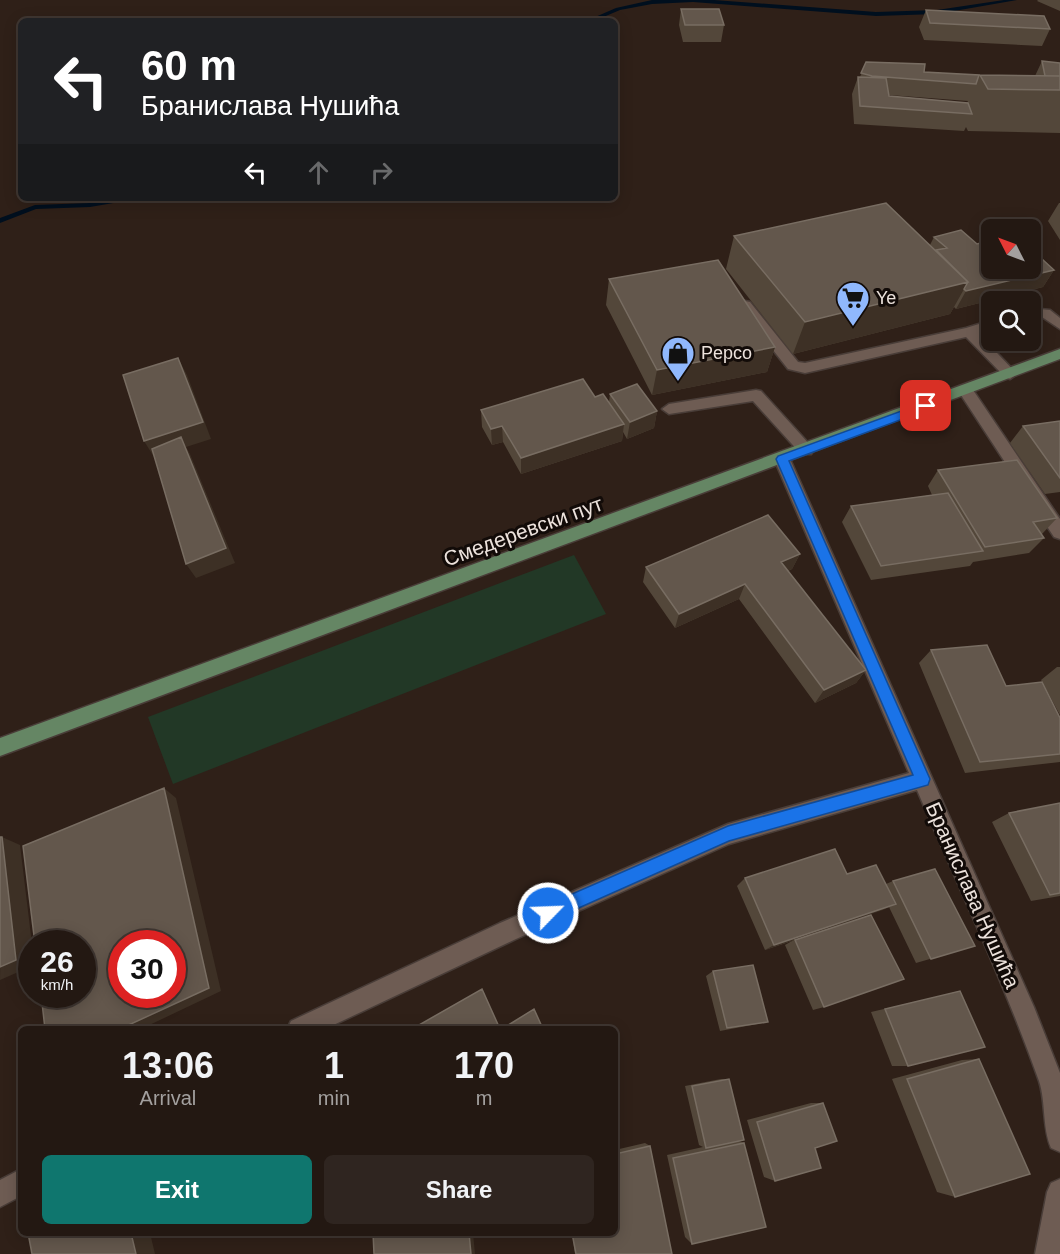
<!DOCTYPE html>
<meta charset="utf-8">
<style>
:root{--surface:#231812;--page:#2f2520;--text:#f1f3f6;--muted:#a3a09f;--line:#403732;--accent:#0f766e}
body{margin:0;font-family:Helvetica,sans-serif;background:var(--page);color:var(--text);height:100vh;display:flex;flex-direction:column;font-size:22px;white-space:nowrap}
*{box-sizing:border-box;margin:0}
p{font-size:20px;color:var(--muted)}
.icon{flex:none;width:33px;height:33px;fill:none;stroke:currentColor;stroke-width:2;stroke-linecap:round;stroke-linejoin:round}
.map{position:relative;flex:1;overflow:hidden}
.details{position:absolute;left:18px;top:1026px;width:600px;height:210px;display:flex;flex-direction:column;background:var(--surface);border-radius:9px;box-shadow:0 3px 15px #0003,0 0 0 2px var(--line)}
.details>*{flex:none}
.top-card{position:absolute;left:18px;top:18px;width:600px;height:183px;border-radius:9px;box-shadow:0 3px 15px #0003,0 0 0 2px var(--line);background:#202124;color:#fff;overflow:hidden}
.needle{width:39px;rotate:312deg}
.controls{position:absolute;left:981px;top:219px;display:grid;gap:12px}
.controls a{display:grid;place-items:center;width:60px;height:60px;border-radius:9px;background:var(--surface);box-shadow:0 3px 15px #0003,0 0 0 2px var(--line);font-size:30px}
.speed{position:absolute;left:18px;top:930px;display:flex;gap:12px;font-size:30px;font-weight:700;text-align:center}
.speed>*{display:grid;place-content:center;width:78px;height:78px;border-radius:50%;background:var(--surface);box-shadow:0 3px 15px #0003,0 0 0 2px var(--line);line-height:1}
.speed small{font-size:15px;font-weight:400}
.speed .limit{border:9px solid #d22;background:#fff;color:#111}
.pin{position:absolute;display:grid;place-items:center;width:51px;height:51px;color:#fff;margin:-26px;border-radius:12px;box-shadow:0 3px 9px #0006}
.me{position:absolute;width:66px;margin:-33px;rotate:66deg;stroke-linejoin:round;filter:drop-shadow(0 0 4px #0008)}
.turn{display:flex;align-items:center;gap:21px;height:126px;padding:0 24px;font-size:27px}
.turn .icon{width:78px;height:78px;stroke-width:2.5}
.turn b{display:block;font-size:42px;line-height:51px}
.lanes{display:flex;align-items:center;height:57px;padding:0 24px;background:#0003;justify-content:center;gap:30px;direction:ltr}
.lanes .off{opacity:.35}
.eta{display:flex;justify-content:space-evenly;align-items:center;height:102px;text-align:center}
.eta b{font-size:36px;font-weight:700;line-height:42px}
.action{display:flex;gap:12px;margin-top:auto;padding:12px 24px}
.action a{flex:1;height:69px;border-radius:9px;background:var(--accent);color:#fff;font-size:24px;font-weight:700;line-height:69px;text-align:center}
.action a+a{background:var(--page);color:var(--text)}
.map>svg:first-child{display:block}
.green{fill:#223826}
.lines{fill:none;stroke-linecap:round;stroke-linejoin:round}
.stream{fill:#000f1e;fill-rule:evenodd}
.minor-casing{stroke:#493d38;stroke-width:3}
.major-casing{stroke:#493d38;stroke-width:3}
.minor{fill:#6e5c53;fill-rule:evenodd}
.major{fill:#658664;fill-rule:evenodd}
.wall{fill:#53473a;fill-rule:evenodd}
.shaded-wall{fill:#3d3025}
.building{fill:#63574c;stroke:#786d62;stroke-width:1.5;fill-rule:evenodd}
.route{fill:#1a73e8;stroke:#114b97;stroke-width:1.5}
.labels{text-anchor:middle;dominant-baseline:central;stroke-width:6;stroke-linejoin:round;paint-order:stroke}
.far-poi-label{font-size:18px;fill:#ece2dc;stroke:#120b08;text-anchor:start}
.street-label{font-size:21px;fill:#ece2dc;stroke:#120b08}
</style>
<div class="map">
<svg width="1060" height="1254" viewBox="0 0 1060 1254">
<rect width="100%" height="100%" fill="#2f2018"/>
<path class="green" d="M574,555L606,614L173,784L148,717Z"/>
<g class="lines">
<path class="stream" d="M652,0H714L876,12L937,10L1004,0H1017L937,14L876,16L693,2L652,4L620,10L594,21H586L616,8Z
M119,198H134L131,200L90,207L36,209L0,223V218L35,205L90,203Z"/>
<defs>
<path id="minor" d="M745,301L750,302L798,362L805,363L966,328L992,320V329L979,334L1017,374L1010,379L1005,377L966,337L805,373L788,369L740,308V302Z
M1030,308L1050,310L1060,318V329L1042,317L1030,316Z
M966,386L971,387L1060,519V539L1054,537L961,395L959,391Z
M756,390L761,391L811,446L814,450L811,454H801L753,401L669,414L662,409L669,404Z
M782,453L790,459L1034,1007L1060,1073V1152L1051,1148C1042,1127 1046,1102 1039,1081C1004,982 958,886 917,790L729,844L516,939L325,1029H287L291,1021L500,923L728,824L909,773L774,459Z
M21,1169V1196L0,1207V1180Z
M1060,1179V1254H1035L1047,1192L1051,1183Z"/>
<path id="major" d="M1060,349V359L0,756V738Z"/>
</defs>
<use href="#minor" class="minor-casing"/>
<use href="#major" class="major-casing"/>
<use href="#minor" class="minor"/>
<use href="#major" class="major"/>
</g>
<path class="wall" d="M1038,0H1060V11L1037,1Z
M681,9L724,25L721,42H683L679,25Z
M926,10L1050,29L1042,46L924,40L919,27Z
M1042,61L1060,63V133L968,131L966,127L964,131L854,124L852,94L858,77H860L866,62L924,72L979,75L1035,76ZM889,95L968,101L967,103L889,96Z
M1059,203H1060V240L1048,221Z
M734,236L930,245L934,237L977,244L1054,270L1043,287L956,309L954,307L950,314L793,354L726,269Z
M609,279L775,347L767,372L652,395L606,305Z
M610,394L657,411L654,428L627,439L623,432L622,441L521,474L503,442L492,445L482,427L481,410L595,397L609,402Z
M1060,421V492L1045,494L1010,443L1023,426Z
M938,470L1057,518L1042,534H1041L1044,538L1029,553L973,562L970,566L871,580L842,522L851,506L932,495L928,486Z
M800,554L792,569L788,571L866,670L856,683L815,703L739,599L675,628L643,582L646,567Z
M931,650L1006,686L1060,718V762L965,773L919,663Z
M1057,667H1060V715L1041,680Z
M1060,803V896L1031,901L992,822L1009,813Z
M847,874L886,884L893,881L975,946L916,963L889,907L829,928L824,1007L813,1010L785,945L792,941L765,950L737,886L745,878Z
M713,971L768,1022L720,1031L706,976Z
M944,995L908,1066H892L871,1012Z
M979,1059L955,1197L937,1192L892,1079L962,1060Z
M721,1079H729L739,1141L744,1143L692,1244L685,1237L667,1155L703,1147L699,1145L685,1086Z
M811,1103H823L775,1181L764,1177L747,1120Z
M645,1143L650,1146L672,1254H575L572,1233H615V1150Z"/>
<path class="shaded-wall" d="M1054,270L1043,287L956,309L966,291Z
M968,282L950,314L793,354L805,322Z
M775,347L767,372L652,395L657,370Z
M178,358L187,375L211,439L186,447L190,454L235,563L196,578L186,564L185,447L154,457L144,441Z
M657,411L654,428L627,439L630,422Z
M624,424L622,441L521,474V458Z
M502,426L503,442L492,445L491,429Z
M800,554L792,569L774,577L781,562Z
M745,584L739,599L675,628L679,614Z
M866,670L856,683L815,703L824,690Z
M164,788L176,798L221,991L141,1029H120Z
M2,837L20,845L32,944V966L0,980Z
M896,904L883,910L765,950L774,945Z
M131,1233H150L155,1254H136Z
M469,1233H473L475,1254H471Z"/>
<path class="building" d="M681,9H719L724,25H685Z
M926,10L1044,16L1050,29L930,23Z
M1042,61L1060,63V76H1045Z
M866,62L925,64L924,72L979,75L976,84L872,76L861,73Z
M980,75L1060,76V90L988,89Z
M858,77L886,78L889,96L968,103L972,114L860,106Z
M886,203L968,282L805,322L734,236Z
M961,230L977,244L992,240V268H1030V248L1054,270L966,291L964,289L968,282L936,250L947,248L934,237Z
M718,260L775,347L657,370L609,279Z
M178,358L203,422L144,441L123,375Z
M583,379L595,397L603,394L624,424L521,458L502,426L491,429L481,410Z
M637,384L657,411L630,422L610,394Z
M1060,421V478L1023,426Z
M181,437L226,548L186,564L152,449Z
M1017,460L1057,518L1033,522L1044,538L985,547L938,470Z
M948,493L983,551L881,566L851,506Z
M768,515L800,554L781,562L866,670L824,690L745,584L679,614L646,567Z
M987,645L1006,686L1042,682L1060,718V754L980,762L931,650Z
M164,788L209,988L120,1029H45L41,994H82V944H35L23,846ZM122,944H172V994H122Z
M1060,803V893L1050,895L1009,813Z
M0,837H2L16,960L0,967Z
M835,849L847,874L876,865L896,904L774,945L745,878Z
M935,869L975,946L931,959L893,881Z
M871,915L904,979L824,1007L795,940Z
M753,965L768,1022L727,1028L713,971Z
M482,989L500,1029H412Z
M960,991L985,1047L908,1066L885,1009Z
M534,1009L543,1029H502Z
M979,1059L1030,1174L955,1197L907,1079Z
M729,1079L744,1140L706,1148L692,1086Z
M823,1103L837,1141L815,1148L821,1168L775,1181L757,1122Z
M744,1143L766,1227L692,1244L673,1158Z
M650,1146L672,1254H576L572,1233H615V1154Z
M28,1233H131L136,1254H32Z
M373,1233H469L471,1254H374Z"/>
<path class="route" d="M926,402L930,403V409L789,461L930,779L928,785L729,841L554,919L548,922L542,919L540,913L542,907L728,826L913,775L776,459L778,456Z"/>
<defs>
<symbol id="supermarket-pin" viewBox="-11 -11 22 30"><path d="M0 17L-7.5 6A9.5 9.5 0 1 1 7.5 6Z" fill="#90b8fd" stroke="#120b08"/><path d="M-6-5.5h2.5l.6 2H6L4.5 2H-2.5L-4.4-4H-6ZM-1.5 3.2a1.3 1.3 0 1 0 .1 0ZM3 3.2a1.3 1.3 0 1 0 .1 0Z" fill="#111"/></symbol>
<symbol id="shop-pin" viewBox="-11 -11 22 30"><path d="M0 17L-7.5 6A9.5 9.5 0 1 1 7.5 6Z" fill="#90b8fd" stroke="#120b08"/><path d="M-5-2.5h2.3a2.7 3.5 0 0 1 5.4 0H5L5.5 6h-11ZM-1.5-2.5h3a1.5 2.3 0 0 0-3 0Z" fill="#111"/></symbol>
</defs>
<g fill-rule="evenodd">
<use href="#supermarket-pin" x="834" y="279" width="38" height="52"/>
<use href="#shop-pin" x="659" y="334" width="38" height="52"/>
</g>
<g class="labels">
<g class="far-poi-label">
<text x="876" y="298">Ye</text>
<text x="701" y="353">Pepco</text>
</g>
<g class="street-label">
<text transform="translate(523 531) rotate(-20)">Смедеревски пут</text>
<text transform="translate(973 895) rotate(66)">Бранислава Нушића</text>
</g>
</g>
</svg>
<div class="controls">
<a><svg class="needle" viewBox="-14 -14 28 28"><path d="M0-13l5 13h-10z" fill="#e53935"/><path d="M0 13l5-13h-10z" fill="#a3a09f"/></svg></a>
<a><svg class="icon" aria-label="search" viewBox="0 0 24 24"><circle cx="10" cy="10" r="6"/><path d="M15 15l6 6"/></svg></a>
</div>
<div class="speed"><div>26<small>km/h</small></div><div class="limit">30</div></div>
<div class="pin" style="left:926px;top:406px;background:#d93025"><svg class="icon" aria-label="arrive" viewBox="0 0 24 24"><path d="M6 21V4h12l-3 4 3 4H6"/></svg></div>
<svg class="me" style="left:548px;top:913px" viewBox="-20 -20 40 40"><circle r="17" fill="#1a73e8" stroke="#fff" stroke-width="3"/><path d="M0-11L8 9 0 5-8 9z" fill="#fff"/></svg>
<div class="top-card">
<div class="turn"><svg class="icon" aria-label="left" viewBox="0 0 24 24"><path d="M17 20v-9H6M10 6l-5 5 5 5"/></svg><div><b>60 m</b>Бранислава Нушића</div></div>
<div class="lanes"><svg class="icon" aria-label="left" viewBox="0 0 24 24"><path d="M17 20v-9H6M10 6l-5 5 5 5"/></svg><svg class="icon off" aria-label="ahead" viewBox="0 0 24 24"><path d="M12 20V5M6 11l6-6 6 6"/></svg><svg class="icon off" aria-label="right" viewBox="0 0 24 24"><path d="M7 20v-9h11M14 6l5 5-5 5"/></svg></div>
</div>
<section class="details">
<div class="eta">
<div><b>13:06</b><p>Arrival</p></div>
<div><b>1</b><p>min</p></div>
<div><b>170</b><p>m</p></div>
</div>
<div class="action"><a>Exit</a><a>Share</a></div>
</section>
</div>
